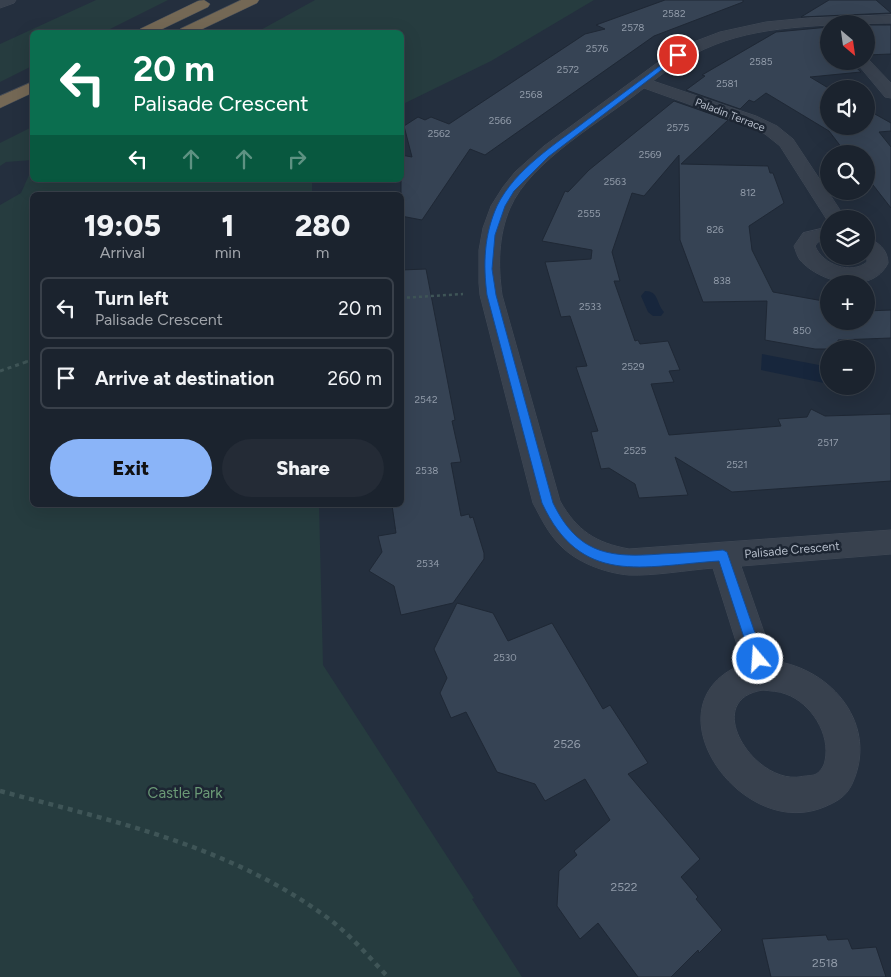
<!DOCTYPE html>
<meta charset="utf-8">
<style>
:root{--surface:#1b232e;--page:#242b36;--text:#f1f3f6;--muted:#a0a4aa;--line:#39404a;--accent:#8ab4f8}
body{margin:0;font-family:Figtree,sans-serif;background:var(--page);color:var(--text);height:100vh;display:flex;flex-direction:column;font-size:19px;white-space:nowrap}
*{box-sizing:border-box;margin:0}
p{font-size:16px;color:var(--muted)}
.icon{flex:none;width:28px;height:28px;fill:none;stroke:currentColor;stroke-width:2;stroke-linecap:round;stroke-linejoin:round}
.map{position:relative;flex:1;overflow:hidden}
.sheet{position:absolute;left:30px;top:192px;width:374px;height:315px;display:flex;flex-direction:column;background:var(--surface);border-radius:8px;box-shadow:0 5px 20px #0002,0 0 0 1px var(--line)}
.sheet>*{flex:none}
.top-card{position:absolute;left:30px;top:30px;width:374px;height:152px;border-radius:8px;box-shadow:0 5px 20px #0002,0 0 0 1px var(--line);background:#0b6e4f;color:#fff;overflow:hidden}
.needle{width:32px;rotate:151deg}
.buttons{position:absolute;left:820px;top:15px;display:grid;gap:10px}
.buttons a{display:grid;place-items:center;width:55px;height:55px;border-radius:50%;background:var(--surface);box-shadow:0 5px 20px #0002,0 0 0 1px var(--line);font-size:25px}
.pin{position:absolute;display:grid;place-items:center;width:42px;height:42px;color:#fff;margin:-21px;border:2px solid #fff;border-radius:50%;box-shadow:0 1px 5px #0007}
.me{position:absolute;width:55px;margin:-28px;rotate:342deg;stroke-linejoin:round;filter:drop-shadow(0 0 4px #0008)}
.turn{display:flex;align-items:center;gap:18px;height:105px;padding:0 20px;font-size:22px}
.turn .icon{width:65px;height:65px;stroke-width:2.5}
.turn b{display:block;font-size:35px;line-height:42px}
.lanes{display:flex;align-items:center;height:48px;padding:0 20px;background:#0003;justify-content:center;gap:25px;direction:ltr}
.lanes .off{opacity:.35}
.eta{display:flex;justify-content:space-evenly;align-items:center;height:85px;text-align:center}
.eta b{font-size:30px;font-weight:800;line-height:35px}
.button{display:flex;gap:10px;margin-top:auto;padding:10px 20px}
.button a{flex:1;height:58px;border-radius:30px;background:var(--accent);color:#111;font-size:20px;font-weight:800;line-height:58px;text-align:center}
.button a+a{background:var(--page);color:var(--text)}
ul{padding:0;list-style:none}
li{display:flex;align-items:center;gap:15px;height:62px;margin:0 10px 8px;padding:0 10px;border:2px solid var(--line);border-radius:8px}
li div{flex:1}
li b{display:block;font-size:19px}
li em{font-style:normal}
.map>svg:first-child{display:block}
.green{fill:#263c3f}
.water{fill:#17263c}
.building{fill:#364354;stroke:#1f2835}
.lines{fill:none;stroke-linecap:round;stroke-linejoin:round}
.minor-casing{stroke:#414a57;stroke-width:1}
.highway-casing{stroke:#434c59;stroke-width:1}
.path-far2{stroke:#3f5557;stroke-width:2.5;stroke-dasharray:3 3;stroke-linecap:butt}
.path-far1{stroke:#3f5557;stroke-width:3;stroke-dasharray:4 4;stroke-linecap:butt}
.path{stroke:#3f5557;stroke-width:4.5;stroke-dasharray:5 5;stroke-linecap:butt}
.minor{fill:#38414e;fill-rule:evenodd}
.highway{fill:#746855;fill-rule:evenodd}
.route{fill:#1a73e8;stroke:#114b97}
.labels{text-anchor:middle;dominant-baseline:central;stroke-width:5;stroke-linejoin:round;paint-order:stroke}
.number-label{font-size:10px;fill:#929caa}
.far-street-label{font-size:11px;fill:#b4bcc9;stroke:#1d2633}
.street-label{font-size:12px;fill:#b4bcc9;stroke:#1d2633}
.near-number-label{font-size:12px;fill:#929caa}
.near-park-label{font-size:15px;fill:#6b9a76;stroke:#1d2633}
</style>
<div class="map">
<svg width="891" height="977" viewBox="0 0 891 977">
<rect width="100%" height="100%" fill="#242f3e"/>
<path class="green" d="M96,0H168L104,32H32V66L0,82V44Z
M315,0H594L491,61L401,105V32H257Z
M32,127V160L6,162L0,166V143Z
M32,173V180H312V195H32V505H319L323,665L474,898L472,899L522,977H0V205L21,193L29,175Z"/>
<path class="water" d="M645,291C659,291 656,303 664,312L661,316H653L648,312L641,296Z
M762,354L829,367V384L761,370Z"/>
<path class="building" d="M665,0H743V2L654,36L485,155L470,149L422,220L401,216V155L412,157L404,126L418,117L425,120L431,117L449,124L585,34L605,29L596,25Z
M829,0H876L891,13L801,17Z
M866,25H891V54L866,55Z
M829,27V61H849L861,72L810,77L830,89L829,126H866V109L891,123V131L879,132L891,147V208L866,176V154L845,152L829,131L766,93L754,102L749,100L740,109L686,90L705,76L702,75L776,32Z
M674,101L728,120L681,164L768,166L770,173H773L784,203L749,226L752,250L773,292L829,302V321H866V311L891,310V338L838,340V349H815L765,340L767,301L703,302L680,240L679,155L644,196L632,193L612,252L620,281H614L635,341L638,340L640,344L668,341L680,370L669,371L674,382L651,384L669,435L781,426L778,419L807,417L811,409L825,416L891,414V481L732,492L675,457L688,495L639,498L635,484L609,468L601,469L591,432L598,431L576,367L587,366L570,316L561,317L545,262L591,259L592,250L542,241L565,191L568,192L589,170Z
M426,269L455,420L452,421L461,462L451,463L461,516L469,514L470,518L473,517L484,553V559L453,603L401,615L394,586L369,571L382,552L378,536L396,533L392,505H401V270Z
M457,603L493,613L508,641L552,623L603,709L610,705L648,763L628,774L700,859L681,877L698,897L696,899L722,930L699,953L698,950L671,977H638L598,923L580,939L557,906L559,871L577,855L574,851L610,820L585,779L545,801L535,784L497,772L466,712L451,718L440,693L447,678L434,649Z
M826,935L828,940L848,939L852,949L876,947L886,977H771L762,939Z"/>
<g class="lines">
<defs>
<path id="minor" d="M0,0H16L14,3L0,8Z
M891,15V23L829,24V25C758,29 710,36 653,81L756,116L777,126L793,139L846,219H829V223L780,146L765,134L744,124L644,88C604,120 530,161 510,208C498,236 498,266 502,295L560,501C577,531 596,543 629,549L891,530V554L741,566L774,661C833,669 879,726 852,784C846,797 836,802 824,807C740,842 644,703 743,664L713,568C688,570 653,576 629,575C605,573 576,562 560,545C548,533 541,518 533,503L480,295L479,283V250L483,228L491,206L503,187L515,172L544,146L657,63L691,43L720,32L766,22L808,18ZM763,690C770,691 779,691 786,694C811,703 831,734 825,761C824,766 820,773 814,775C809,776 803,776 799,777C753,783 700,699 763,690Z
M866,57L891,83V98L885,97L855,61H866Z
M829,227V239L818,242L815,246C823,265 851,275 867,262L866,238C878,241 888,250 888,263C872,296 820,283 800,260C797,256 796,251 794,246L803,233Z"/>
<path id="highway" d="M204,0L210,4L208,7L156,32H137L140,29L198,1Z
M241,0H259L257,3L196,32H177L180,29Z
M32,82V93L0,108V96Z"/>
</defs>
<use href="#minor" class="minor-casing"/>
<use href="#highway" class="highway-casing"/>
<path class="path-far2" d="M401,298L463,294
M25,362L32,360"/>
<path class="path-far1" d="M0,371L29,361"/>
<path class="path" d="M0,791C113,821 229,846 325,916C349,933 368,956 388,977"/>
<use href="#minor" class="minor"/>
<use href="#highway" class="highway"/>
</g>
<path class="route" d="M676,54L681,55L548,157L514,191L505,206L495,235L492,269L496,295L553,503C578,554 609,558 661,554C682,553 703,552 723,550L727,552L764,659L762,663L758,665L753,663L751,659L719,561C642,566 581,587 542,503L487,295C483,264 484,235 497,206C515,169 556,144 587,120C617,98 646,76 676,54Z"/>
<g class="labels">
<g class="number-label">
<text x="674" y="13">2582</text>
<text x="633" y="27">2578</text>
<text x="597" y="48">2576</text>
<text x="761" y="61">2585</text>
<text x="568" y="69">2572</text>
<text x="727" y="83">2581</text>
<text x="531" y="94">2568</text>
<text x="500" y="120">2566</text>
<text x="678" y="127">2575</text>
<text x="439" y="133">2562</text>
<text x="650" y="154">2569</text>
<text x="615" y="181">2563</text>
<text x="748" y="192">812</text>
<text x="589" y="213">2555</text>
<text x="715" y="229">826</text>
<text x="722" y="280">838</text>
<text x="590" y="306">2533</text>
<text x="802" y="330">850</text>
<text x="633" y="366">2529</text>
<text x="426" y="399">2542</text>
<text x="828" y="442">2517</text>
<text x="635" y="450">2525</text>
<text x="737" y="464">2521</text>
<text x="427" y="470">2538</text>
<text x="428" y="563">2534</text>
<text x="505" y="657">2530</text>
</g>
<g class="far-street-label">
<text transform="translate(730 115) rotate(21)">Paladin Terrace</text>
</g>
<g class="street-label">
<text transform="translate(792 550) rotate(-5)">Palisade Crescent</text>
</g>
<g class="near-number-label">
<text x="567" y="744">2526</text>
<text x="624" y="887">2522</text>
<text x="825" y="963">2518</text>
</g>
<g class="near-park-label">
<text x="185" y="793">Castle Park</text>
</g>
</g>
</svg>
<div class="buttons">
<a><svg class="needle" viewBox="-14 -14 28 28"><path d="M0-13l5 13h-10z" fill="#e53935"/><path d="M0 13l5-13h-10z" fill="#a0a4aa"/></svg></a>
<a><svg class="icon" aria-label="sound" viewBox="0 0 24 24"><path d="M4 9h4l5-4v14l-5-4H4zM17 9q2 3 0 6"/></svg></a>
<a><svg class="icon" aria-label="search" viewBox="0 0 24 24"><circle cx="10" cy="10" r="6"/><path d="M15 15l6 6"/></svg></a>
<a><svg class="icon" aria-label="layers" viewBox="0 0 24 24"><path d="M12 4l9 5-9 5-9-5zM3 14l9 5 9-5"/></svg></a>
<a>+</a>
<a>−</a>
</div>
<div class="pin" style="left:678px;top:55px;background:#d93025"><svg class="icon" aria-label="arrive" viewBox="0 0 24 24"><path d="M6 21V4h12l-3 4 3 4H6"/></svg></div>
<svg class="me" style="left:758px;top:659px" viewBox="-20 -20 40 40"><circle r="17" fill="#1a73e8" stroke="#fff" stroke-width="3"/><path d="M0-11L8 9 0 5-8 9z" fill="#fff"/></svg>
<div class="top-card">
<div class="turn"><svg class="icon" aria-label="left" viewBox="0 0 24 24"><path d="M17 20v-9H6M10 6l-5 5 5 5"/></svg><div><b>20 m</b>Palisade Crescent</div></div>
<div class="lanes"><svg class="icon" aria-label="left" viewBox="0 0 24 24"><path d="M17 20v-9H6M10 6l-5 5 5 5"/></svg><svg class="icon off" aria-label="ahead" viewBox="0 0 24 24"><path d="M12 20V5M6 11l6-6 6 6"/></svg><svg class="icon off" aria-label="ahead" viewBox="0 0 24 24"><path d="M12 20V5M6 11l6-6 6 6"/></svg><svg class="icon off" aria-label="right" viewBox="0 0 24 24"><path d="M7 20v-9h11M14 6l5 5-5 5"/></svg></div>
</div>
<section class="sheet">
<div class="eta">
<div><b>19:05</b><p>Arrival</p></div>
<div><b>1</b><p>min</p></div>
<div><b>280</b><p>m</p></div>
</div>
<ul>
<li><svg class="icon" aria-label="left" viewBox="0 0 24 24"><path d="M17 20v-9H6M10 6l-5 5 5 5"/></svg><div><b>Turn left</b><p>Palisade Crescent</p></div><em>20 m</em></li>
<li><svg class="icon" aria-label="arrive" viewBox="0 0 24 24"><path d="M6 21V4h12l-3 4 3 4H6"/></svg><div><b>Arrive at destination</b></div><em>260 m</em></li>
</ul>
<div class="button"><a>Exit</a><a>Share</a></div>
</section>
</div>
